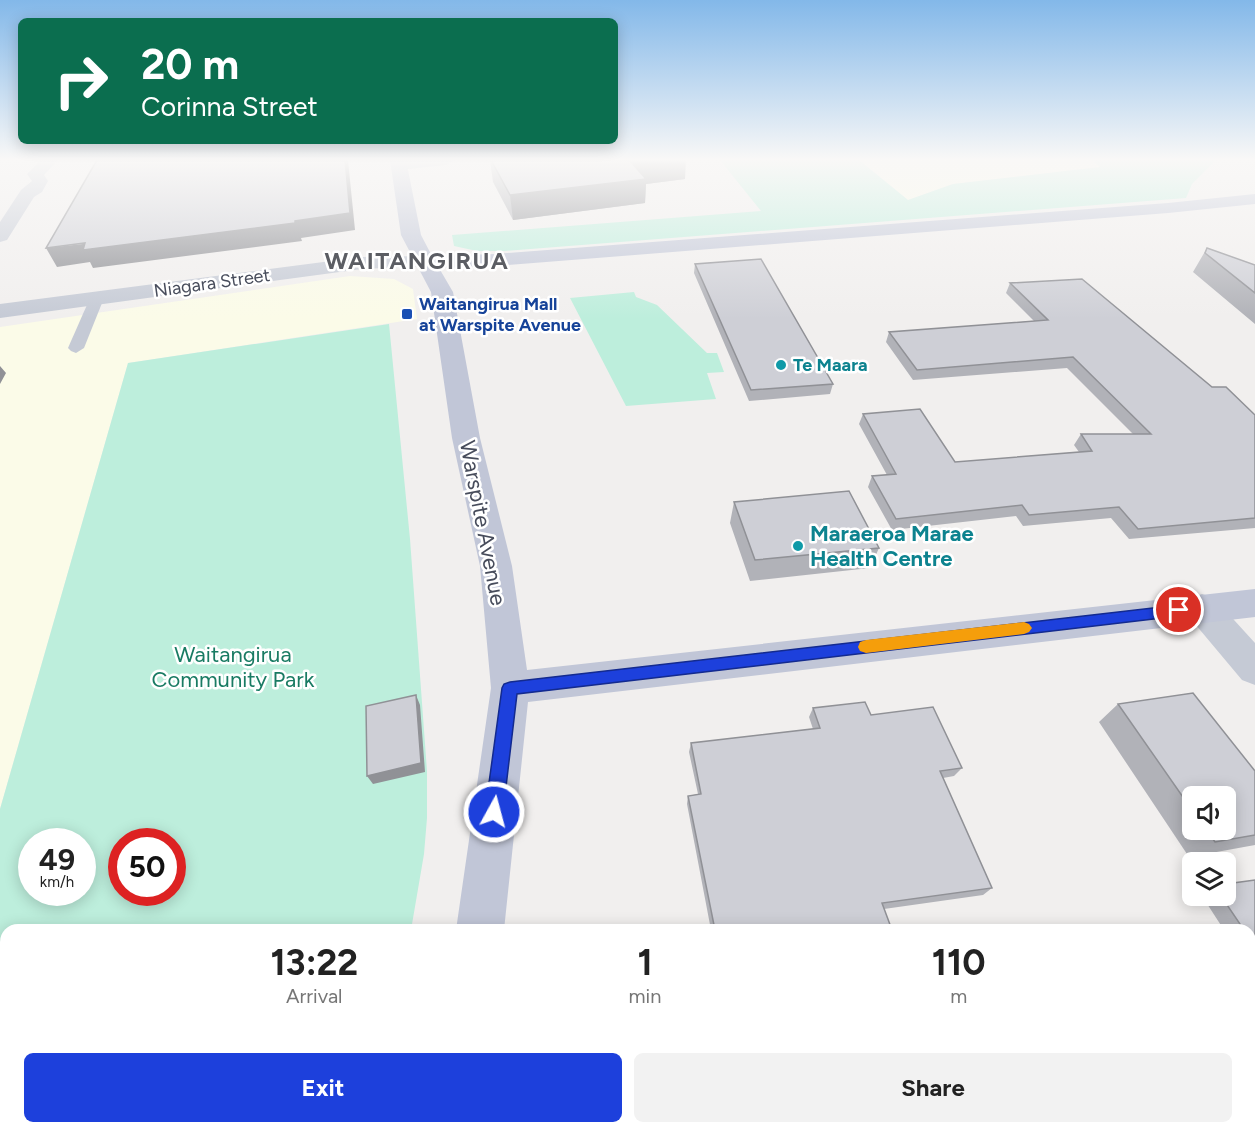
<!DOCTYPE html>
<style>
:root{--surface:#fff;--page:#f2f2f2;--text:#222;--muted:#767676;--accent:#1d40dc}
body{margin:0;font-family:Figtree,sans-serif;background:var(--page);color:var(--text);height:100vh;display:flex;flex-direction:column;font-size:22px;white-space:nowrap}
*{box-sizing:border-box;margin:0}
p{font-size:20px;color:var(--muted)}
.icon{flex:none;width:33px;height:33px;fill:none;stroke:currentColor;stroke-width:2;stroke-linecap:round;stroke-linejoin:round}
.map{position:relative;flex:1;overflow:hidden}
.panel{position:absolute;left:0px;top:924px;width:1256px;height:210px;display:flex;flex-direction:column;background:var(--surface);border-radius:18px 18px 0 0;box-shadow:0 3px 15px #0003}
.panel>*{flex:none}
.guide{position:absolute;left:18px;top:18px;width:600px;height:126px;border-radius:9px;box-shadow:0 3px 15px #0003;background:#0b6e4f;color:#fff;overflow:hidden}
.buttons{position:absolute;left:1182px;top:786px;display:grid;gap:12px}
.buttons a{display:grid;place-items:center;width:54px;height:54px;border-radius:9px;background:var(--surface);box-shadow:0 3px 15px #0003;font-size:30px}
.speed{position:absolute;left:18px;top:828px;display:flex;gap:12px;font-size:30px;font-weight:700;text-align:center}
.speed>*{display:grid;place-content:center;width:78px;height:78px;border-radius:50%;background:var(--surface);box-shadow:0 3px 15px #0003;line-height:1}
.speed small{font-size:15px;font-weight:400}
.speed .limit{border:9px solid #d22;background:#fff;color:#111}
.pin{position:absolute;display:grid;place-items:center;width:51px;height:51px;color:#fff;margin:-26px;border:3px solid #fff;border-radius:50%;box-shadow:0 2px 6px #0007}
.me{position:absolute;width:66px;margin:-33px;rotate:7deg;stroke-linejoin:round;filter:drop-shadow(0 0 4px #0008)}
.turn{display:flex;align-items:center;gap:21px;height:126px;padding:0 24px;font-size:27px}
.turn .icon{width:78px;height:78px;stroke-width:2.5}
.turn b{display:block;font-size:42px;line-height:51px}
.eta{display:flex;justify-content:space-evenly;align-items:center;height:102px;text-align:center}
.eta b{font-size:36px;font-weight:700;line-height:42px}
.action{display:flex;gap:12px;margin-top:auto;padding:12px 24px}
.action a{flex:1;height:69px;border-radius:9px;background:var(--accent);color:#fff;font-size:24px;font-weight:700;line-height:69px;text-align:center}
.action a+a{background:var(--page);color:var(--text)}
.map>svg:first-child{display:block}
.commercial{fill:#fbfbe8}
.green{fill:#bdeedc;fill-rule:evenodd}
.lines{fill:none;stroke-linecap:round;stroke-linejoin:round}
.lane{fill:#c5cad5;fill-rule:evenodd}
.street{fill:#c5cad5;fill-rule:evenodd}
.secondary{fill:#c1c6d7;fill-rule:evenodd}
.wall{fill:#b1b2b8;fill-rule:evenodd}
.shaded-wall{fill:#909196}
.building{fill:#cecfd6;stroke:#909196;stroke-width:1.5}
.route{fill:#1d40dc;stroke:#132a8f;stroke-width:1.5}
.slow{fill:#f59e0b}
.transit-dot{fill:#1a4fb4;stroke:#fff;stroke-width:2}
.culture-dot{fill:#0f9aa8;stroke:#fff;stroke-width:2}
.labels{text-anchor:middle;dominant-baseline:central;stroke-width:5;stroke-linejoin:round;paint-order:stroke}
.far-street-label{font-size:18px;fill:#474c5b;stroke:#fff}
.far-transit-label{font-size:18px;font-weight:bold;fill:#164399;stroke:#fff;text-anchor:start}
.far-culture-label{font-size:18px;font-weight:bold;fill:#0d838f;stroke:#fff;text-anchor:start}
.street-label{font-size:22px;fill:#474c5b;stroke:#fff}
.culture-label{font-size:22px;font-weight:bold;fill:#0d838f;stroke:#fff;text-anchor:start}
.park-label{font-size:22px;fill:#197b63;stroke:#fff}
.far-district-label{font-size:24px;font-weight:bold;letter-spacing:1.5px;fill:#5b5d63;stroke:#fff}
</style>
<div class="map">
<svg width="1255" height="1134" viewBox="0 0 1255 1134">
<rect width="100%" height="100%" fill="#f1efee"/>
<path class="commercial" d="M859,160H1092L1101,167L953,184L908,200Z
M350,276L394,279L413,289L417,319L128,363L0,809V327Z
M84,1128H302V1134H60Z"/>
<path class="green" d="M720,160H859L908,200L953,184L1100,167L1092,160H1216L1192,184L1186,198L505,251H477L454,246L452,235L761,211Z
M634,292L636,297L657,305L707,353H717L724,372L707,373L716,399L626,406L570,298Z
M389,324L410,539L427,771V818L424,854L411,930H6V1128H84L60,1134H0V809L128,363ZM32,842H82V892H32ZM122,842H172V892H122Z
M302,1128H372L369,1134H302Z"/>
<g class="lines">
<path class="lane" d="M97,294L104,298L84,348L76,353L71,351L68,348L90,298Z"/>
<path class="street" d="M41,160H58L44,175L48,181L42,192L34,197L7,240L0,242V222L21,190L32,181L27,174Z
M401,160H454L446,165L399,170L393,168L391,165L393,162Z
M425,256L432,258L435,262L432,266L362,269L0,318V304L362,257Z
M1202,594L1214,598L1255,643V685L1242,680L1190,618L1185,608L1190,598Z"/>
<path class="secondary" d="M390,160H406L421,235L432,256L495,254L1168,203L1255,194V204L1168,213L495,266L439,268L453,292L480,438L512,566L527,670L1255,589V617L528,702L504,930H456L491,688L480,566L452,438L431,292L401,235Z
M428,1128H484V1134H428Z"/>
</g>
<path class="wall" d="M490,160L685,179L646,184L645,203L513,220L493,182Z
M1207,248L1255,265V324L1193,272Z
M695,264L833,384L830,394L749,401L694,273Z
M1010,283L1212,387L1255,415V528L1129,539L1111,518L1023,526L1016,516L892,530L868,487L872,476L887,475L859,424L863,414L955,462L1079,452L1074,445L1081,434H1133L1067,368L913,380L886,342L889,332L1034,321L1006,293Z
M734,502L879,548L870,568L750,581L730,523Z
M1118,704L1255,771V845L1189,857L1099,722ZM1192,796L1226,830H1192Z
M813,708L871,715L962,768L954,776L943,778L992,888L983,895L884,909L892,930H711L687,804L688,796L698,794L689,752L691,743L813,729L809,717Z
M1255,880V978L1250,969V930H1224L1202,896H1226Z
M1255,1007V1059L1250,1050V1008Z"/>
<path class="shaded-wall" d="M345,160H348L355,230L301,238L302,241L93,268L90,262L57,267L46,248L295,221Z
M647,160H686L685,179L646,184L645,203L513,220L510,195L631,162Z
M0,366L6,373L0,384Z
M416,695L420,705L425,772L373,784L367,776Z"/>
<path class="building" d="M97,160H345L350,213L295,221V223L83,250L85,243L46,248Z
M491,160H647L631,162L646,179L510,195Z
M1207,248L1255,265V293L1205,253Z
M761,259L833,384L751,390L695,264Z
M1082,279L1212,387H1226L1255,415V518L1138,529L1119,507L1029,515L1022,505L896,519L872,476L896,474L863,414L920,409L955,462L1092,451L1081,434H1151L1073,357L917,370L889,332L1048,320L1010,283Z
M849,491L879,548L755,560L734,502Z
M1193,693L1255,771V835L1215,842L1206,830H1226V796H1192V810L1118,704Z
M416,695L421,763L367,776L366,706Z
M865,702L871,715L933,707L962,768L940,771L992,888L882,903L892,930H715L688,796L701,794L691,743L820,728L813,708Z
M1255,880V947L1250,939V930H1244L1221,896H1226V884Z
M1255,1007V1027L1250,1018V1008Z"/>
<linearGradient id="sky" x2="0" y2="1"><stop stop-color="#83b8e9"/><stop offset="0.5" stop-color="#f9f8f7"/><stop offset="1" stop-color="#f9f8f7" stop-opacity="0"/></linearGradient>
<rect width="1255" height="319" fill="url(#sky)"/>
<path class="route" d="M1179,605L1184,606L1186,610L1184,615L1179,616L517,694L503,812L500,818L494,820L488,818L485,812L502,688L504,684L510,682Z"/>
<path class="slow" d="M1024,622L1029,624L1032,628L1029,632L1024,634L866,653L860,651L858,647L860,642L866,640Z"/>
<rect class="transit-dot" x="401" y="308" width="12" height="12" rx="3"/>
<g class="culture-dot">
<circle cx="781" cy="365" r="6"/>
<circle cx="798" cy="546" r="6"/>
</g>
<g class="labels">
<g class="far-street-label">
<text transform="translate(212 283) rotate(-8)">Niagara Street</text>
</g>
<g class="far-transit-label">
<text x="419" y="304">Waitangirua Mall<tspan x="419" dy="21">at Warspite Avenue</tspan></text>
</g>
<g class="far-culture-label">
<text x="793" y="365">Te Maara</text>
</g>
<g class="street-label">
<text transform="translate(483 523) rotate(79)">Warspite Avenue</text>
</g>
<g class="culture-label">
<text x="810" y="533">Maraeroa Marae<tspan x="810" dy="25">Health Centre</tspan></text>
</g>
<g class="park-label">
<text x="233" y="654">Waitangirua<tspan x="233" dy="25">Community Park</tspan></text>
</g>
<g class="far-district-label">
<text x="417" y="260">WAITANGIRUA</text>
</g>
</g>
</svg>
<div class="buttons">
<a><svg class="icon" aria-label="sound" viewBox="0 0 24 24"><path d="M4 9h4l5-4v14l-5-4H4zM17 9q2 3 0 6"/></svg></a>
<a><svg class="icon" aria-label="layers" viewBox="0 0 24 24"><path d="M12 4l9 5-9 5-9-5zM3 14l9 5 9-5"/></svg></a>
</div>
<div class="speed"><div>49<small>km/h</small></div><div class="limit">50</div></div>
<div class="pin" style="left:1179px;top:610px;background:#d93025"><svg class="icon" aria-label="arrive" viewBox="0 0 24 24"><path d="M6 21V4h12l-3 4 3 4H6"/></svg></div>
<svg class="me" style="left:494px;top:812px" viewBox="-20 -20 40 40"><circle r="17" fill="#1d40dc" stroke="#fff" stroke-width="3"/><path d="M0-11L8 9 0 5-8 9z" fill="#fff"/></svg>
<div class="guide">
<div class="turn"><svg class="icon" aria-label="right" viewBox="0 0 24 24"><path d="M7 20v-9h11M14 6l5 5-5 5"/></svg><div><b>20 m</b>Corinna Street</div></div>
</div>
<section class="panel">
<div class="eta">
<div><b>13:22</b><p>Arrival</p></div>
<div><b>1</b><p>min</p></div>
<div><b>110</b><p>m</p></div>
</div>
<div class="action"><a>Exit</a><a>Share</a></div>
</section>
</div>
